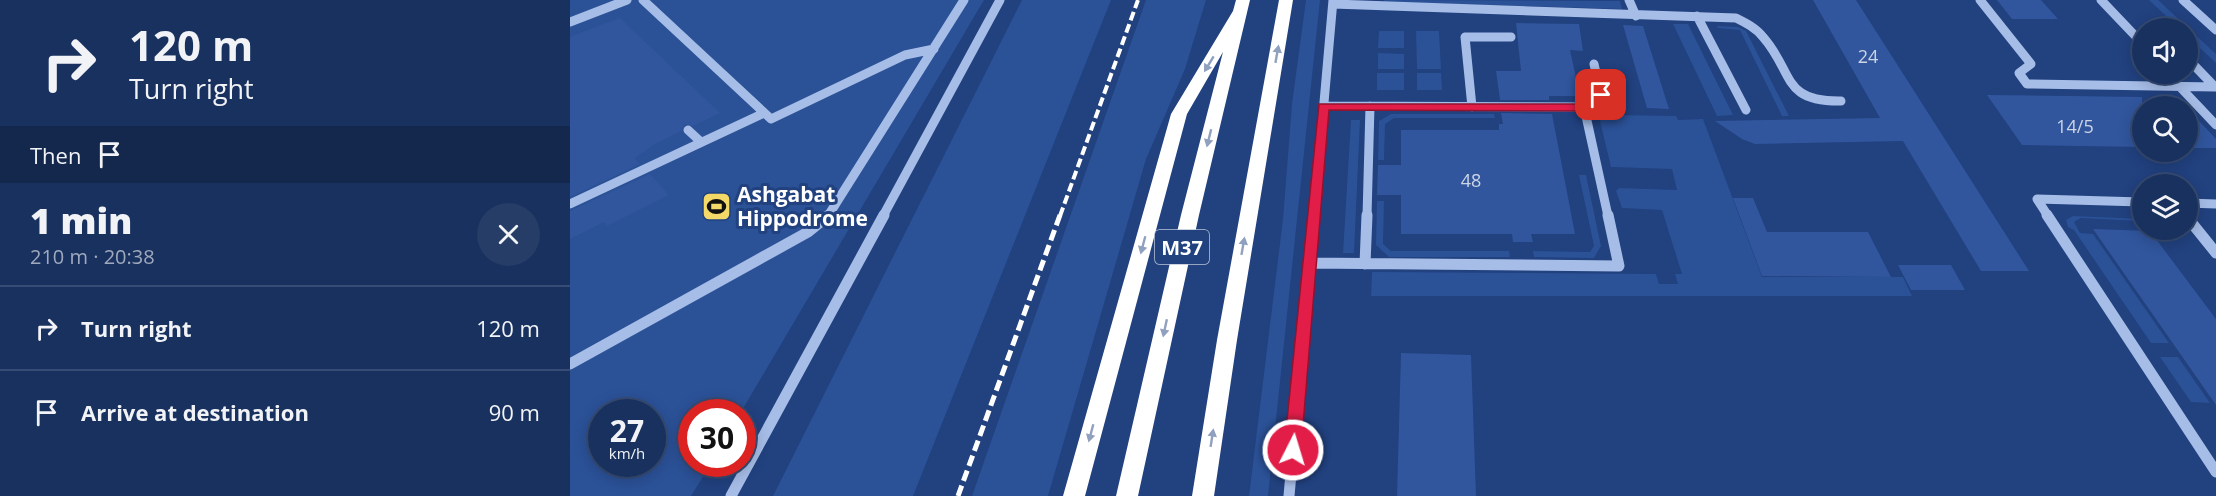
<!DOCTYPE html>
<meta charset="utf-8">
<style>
:root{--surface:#19315f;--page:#263d68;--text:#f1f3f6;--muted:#9fa9bd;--line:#374c74}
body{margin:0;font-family:"Open Sans",sans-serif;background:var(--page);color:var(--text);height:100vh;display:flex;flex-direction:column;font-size:22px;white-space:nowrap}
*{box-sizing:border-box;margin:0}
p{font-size:20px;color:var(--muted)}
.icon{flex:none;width:33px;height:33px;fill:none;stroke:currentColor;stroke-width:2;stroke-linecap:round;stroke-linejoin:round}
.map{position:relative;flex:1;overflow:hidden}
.sheet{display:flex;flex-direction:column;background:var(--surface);width:570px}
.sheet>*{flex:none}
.top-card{background:#19315f;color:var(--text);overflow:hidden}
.buttons{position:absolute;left:1562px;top:18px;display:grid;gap:12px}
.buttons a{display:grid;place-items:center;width:66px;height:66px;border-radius:50%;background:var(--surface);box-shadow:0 3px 15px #0003,0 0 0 2px var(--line);font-size:30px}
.speed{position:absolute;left:18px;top:399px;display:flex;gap:12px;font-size:30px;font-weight:700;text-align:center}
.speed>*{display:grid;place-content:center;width:78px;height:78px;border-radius:50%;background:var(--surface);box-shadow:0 3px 15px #0003,0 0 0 2px var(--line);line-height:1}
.speed small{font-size:15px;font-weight:400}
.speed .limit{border:9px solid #d22;background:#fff;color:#111}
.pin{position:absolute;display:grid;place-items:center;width:51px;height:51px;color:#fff;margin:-26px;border-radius:12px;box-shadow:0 3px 9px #0006}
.me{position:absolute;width:66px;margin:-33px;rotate:5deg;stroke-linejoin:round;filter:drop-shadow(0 0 4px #0008)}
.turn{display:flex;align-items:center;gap:21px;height:126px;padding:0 30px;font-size:27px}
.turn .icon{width:78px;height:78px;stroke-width:2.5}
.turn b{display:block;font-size:42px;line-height:51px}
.then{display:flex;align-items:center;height:57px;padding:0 30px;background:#0003;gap:12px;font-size:22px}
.round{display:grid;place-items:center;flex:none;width:63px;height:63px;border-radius:32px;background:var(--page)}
.overview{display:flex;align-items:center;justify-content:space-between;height:102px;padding:0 30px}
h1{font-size:36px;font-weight:800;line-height:45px}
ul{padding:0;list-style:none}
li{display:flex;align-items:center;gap:18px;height:84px;padding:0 30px;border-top:2px solid var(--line)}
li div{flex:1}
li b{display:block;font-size:22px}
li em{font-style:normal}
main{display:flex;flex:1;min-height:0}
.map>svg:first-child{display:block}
.green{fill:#2b5197;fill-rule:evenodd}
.building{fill:#31569d}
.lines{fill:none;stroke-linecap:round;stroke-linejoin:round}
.minor-far1{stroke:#a6bde7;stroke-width:9}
.minor{stroke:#a6bde7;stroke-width:11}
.highway{fill:#fff;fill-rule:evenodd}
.rail-far1{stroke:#fff;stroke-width:4;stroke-dasharray:9 4;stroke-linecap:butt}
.rail{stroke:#fff;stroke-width:5;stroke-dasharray:11 5;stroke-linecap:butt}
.oneway{fill:#90a0bf}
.route{fill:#e11d48;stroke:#92132f;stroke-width:1.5}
.labels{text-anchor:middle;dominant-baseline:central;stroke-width:6;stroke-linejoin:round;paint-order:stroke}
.number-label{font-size:18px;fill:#ccd5e6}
.shield{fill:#21417f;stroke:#bcc6d9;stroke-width:1.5}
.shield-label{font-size:20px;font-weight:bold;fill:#fff}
.poi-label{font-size:21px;font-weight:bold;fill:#fff;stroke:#21417f;text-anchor:start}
</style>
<main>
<section class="sheet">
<div class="top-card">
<div class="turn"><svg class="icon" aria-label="right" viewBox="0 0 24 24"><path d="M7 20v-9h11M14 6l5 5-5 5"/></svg><div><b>120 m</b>Turn right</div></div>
<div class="then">Then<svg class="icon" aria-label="arrive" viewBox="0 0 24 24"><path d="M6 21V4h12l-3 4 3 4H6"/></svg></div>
</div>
<div class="overview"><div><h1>1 min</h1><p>210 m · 20:38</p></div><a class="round"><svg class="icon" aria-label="close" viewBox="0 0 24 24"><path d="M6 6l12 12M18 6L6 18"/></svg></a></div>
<ul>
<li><svg class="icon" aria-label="right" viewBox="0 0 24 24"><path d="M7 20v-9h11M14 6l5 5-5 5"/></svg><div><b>Turn right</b></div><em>120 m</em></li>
<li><svg class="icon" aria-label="arrive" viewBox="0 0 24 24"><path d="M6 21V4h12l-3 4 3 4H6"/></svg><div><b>Arrive at destination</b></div><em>90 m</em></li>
</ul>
</section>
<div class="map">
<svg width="1646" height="496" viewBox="0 0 1646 496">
<rect width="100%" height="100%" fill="#21417f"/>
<path class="green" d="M0,0H414L171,412H122V464H141L121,496H0ZM32,412H82V464H32Z
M452,0H541L343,496H203Z
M576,0H636L615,69L576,159L478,496H402Z
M736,0H750L698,496H679L713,219L722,104Z
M814,0L1050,1L1052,9L814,2Z
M1579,0H1588L1646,54V63L1617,36V28H1609Z
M1103,24H1118L1163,115L1147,116Z
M1147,26L1168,27L1176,31L1219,116H1212L1170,30L1148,28Z
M809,31H834V48H808Z
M846,31H869L871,69H847Z
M808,53L834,54V69H808Z
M807,73H834V90H807Z
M847,73H871L872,90H847Z
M821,114H924L925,118H824L815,124L814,160H808L809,121Z
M1039,115L1106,116L1108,120L1133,119L1192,277H1333L1342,296H801L802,272L1086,274L1089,284H1108L1105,274H1112L1092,210L1052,208L1046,191L1049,188L1107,190L1102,169L1041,167L1030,121L1032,117Z
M781,120H790L784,253H773Z
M1009,175H1016L1031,246L1024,258L964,257L963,251L1020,252L1024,246Z
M807,201H814L813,244L821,251H939L940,257H819L806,245Z
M1503,216L1572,219V221L1511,218L1504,222L1510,233L1523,234L1599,343H1581L1504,230L1498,227L1496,220Z
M1590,357H1608L1640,403L1621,402Z"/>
<path class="building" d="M1243,0H1286L1459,271H1411L1333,141L1185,144L1172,139L1145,121L1310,118Z
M1427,0H1471L1488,19H1442Z
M50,18L150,113L123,126L115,124L111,131L85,144L65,158L70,164L0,197V37Z
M946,23L1009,24L1013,51L1000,50L1010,96H979V100H930L926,71H951Z
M1053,25L1073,26L1099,109L1077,108Z
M1417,95L1572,97V147L1452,145Z
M1617,108L1646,139V148H1617Z
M931,113L982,114L1005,234H961L963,242H943L942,234H831V195H807L808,165H831V130H929V124H933Z
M80,174L99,195L37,226L34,222L0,239V211Z
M1163,198H1183L1197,232H1298L1321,277L1192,276Z
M1523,229L1580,231L1646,319V405Z
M1328,265H1381L1395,290H1341Z
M831,353L901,355L906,496H827Z"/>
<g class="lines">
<path class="minor-far1" d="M73,0L201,119L335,55L364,49
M1059,0L1066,16
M1410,0L1461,64L1449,73L1457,84L1645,87L1617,58
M1531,0L1572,43
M1613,0L1646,30
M763,4L1166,18C1176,23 1186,28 1193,37C1224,72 1211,102 1271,101
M1127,16L1176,110
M0,22L57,0
M1610,87L1646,125
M753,106L1014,107L1029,102L1031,95L1024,64
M902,107L895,37H941
M1014,107L1038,216
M118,130L131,142
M1617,203L1646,204
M0,204L194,113
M258,216L394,0
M313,216L430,0
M744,216L763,0
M797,216L800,106
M1478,216L1467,199L1572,202"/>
<path class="minor" d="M1477,215L1646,472
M1617,217L1646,253
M739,263L1049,266L1038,215
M795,264L797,215
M0,364L238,232L259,215
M161,496L314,215
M719,496L744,215"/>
<path class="highway" d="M666,0H680L629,215L568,496H546L611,215L653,52L617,114L515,496H493L601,114L663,11Z
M709,0H723L667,340L644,496H622L647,340Z"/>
<path class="rail-far1" d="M490,216L568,0"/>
<path class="rail" d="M388,496L490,215"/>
</g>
<defs><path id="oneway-solid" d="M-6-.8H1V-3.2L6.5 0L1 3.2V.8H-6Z" transform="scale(1.5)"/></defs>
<g class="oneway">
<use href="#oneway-solid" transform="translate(707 54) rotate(-80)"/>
<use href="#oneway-solid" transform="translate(639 64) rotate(121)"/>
<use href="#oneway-solid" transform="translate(639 138) rotate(104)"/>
<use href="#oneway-solid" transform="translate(573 245) rotate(105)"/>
<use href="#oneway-solid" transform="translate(673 246) rotate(-80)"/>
<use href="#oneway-solid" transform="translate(595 328) rotate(102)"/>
<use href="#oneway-solid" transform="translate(521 433) rotate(105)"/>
<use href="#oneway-solid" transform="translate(642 438) rotate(-81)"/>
</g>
<path class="route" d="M1031,91L1037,95L1033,104L1014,111L759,110L731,450L729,455L723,457L717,455L714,450L749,104H1013L1024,100L1027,92Z"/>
<defs>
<symbol id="stadium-square" viewBox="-11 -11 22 22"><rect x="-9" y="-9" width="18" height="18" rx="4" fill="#f4d968" stroke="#21417f"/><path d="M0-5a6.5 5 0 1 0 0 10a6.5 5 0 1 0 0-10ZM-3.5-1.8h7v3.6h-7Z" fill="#111"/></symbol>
</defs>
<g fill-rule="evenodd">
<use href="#stadium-square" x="130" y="190" width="33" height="33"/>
</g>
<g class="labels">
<g class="number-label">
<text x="1298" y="56">24</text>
<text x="1505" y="126">14/5</text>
<text x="901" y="180">48</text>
</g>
<rect class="shield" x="585" y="230" width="54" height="34" rx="4.5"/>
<g class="shield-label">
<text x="612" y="247">M37</text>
</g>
<g class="poi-label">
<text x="167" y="194">Ashgabat<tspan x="167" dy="24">Hippodrome</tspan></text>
</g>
</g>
</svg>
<div class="buttons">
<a><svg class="icon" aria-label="sound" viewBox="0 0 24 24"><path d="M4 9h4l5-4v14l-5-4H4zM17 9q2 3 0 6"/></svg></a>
<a><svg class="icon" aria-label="search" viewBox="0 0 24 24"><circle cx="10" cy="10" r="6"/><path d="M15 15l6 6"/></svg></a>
<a><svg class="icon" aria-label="layers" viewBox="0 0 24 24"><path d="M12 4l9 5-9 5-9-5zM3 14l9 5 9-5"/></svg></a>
</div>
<div class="speed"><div>27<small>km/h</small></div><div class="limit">30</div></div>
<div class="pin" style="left:1031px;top:95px;background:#d93025"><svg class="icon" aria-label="arrive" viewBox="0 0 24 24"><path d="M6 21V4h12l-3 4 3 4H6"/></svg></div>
<svg class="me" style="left:723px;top:450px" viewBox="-20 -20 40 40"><circle r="17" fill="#e11d48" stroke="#fff" stroke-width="3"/><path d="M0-11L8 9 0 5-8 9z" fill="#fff"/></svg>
</div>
</main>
